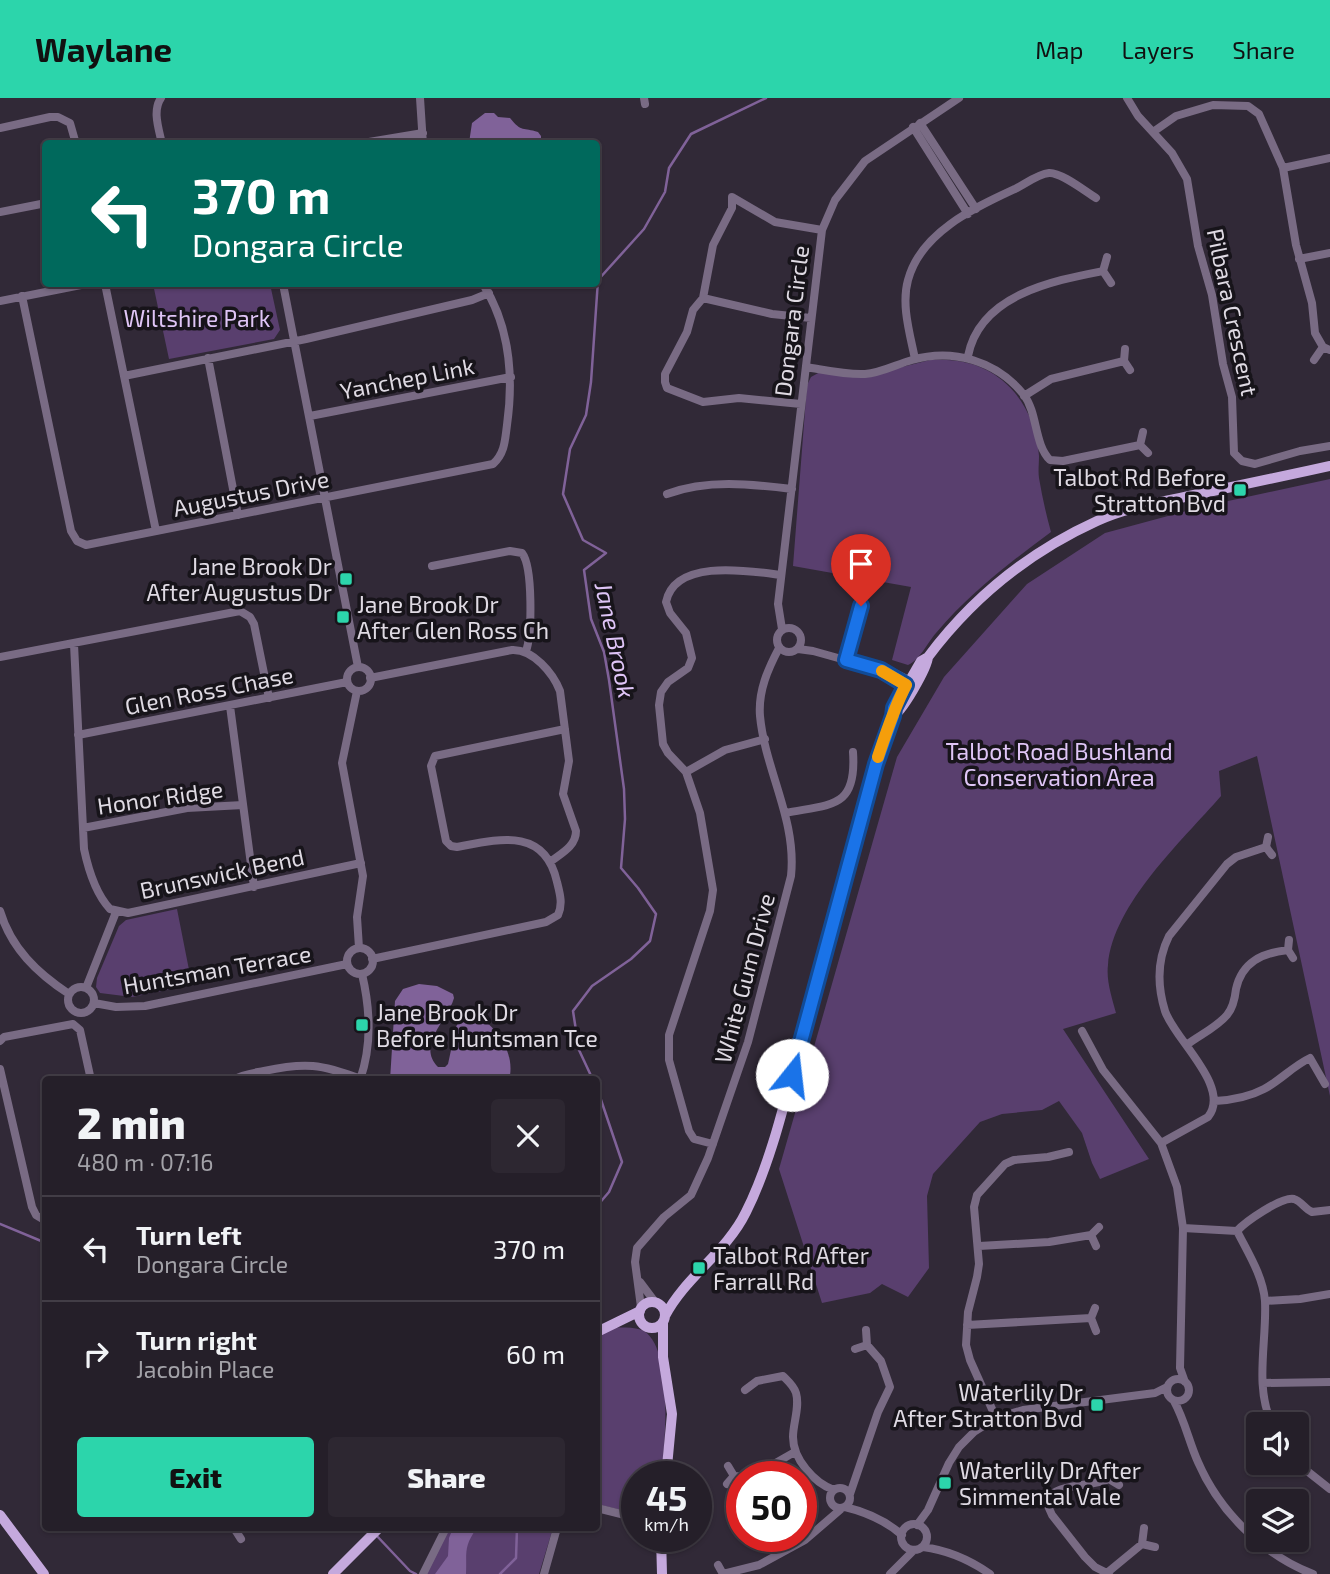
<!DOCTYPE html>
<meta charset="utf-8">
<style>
:root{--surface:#251f29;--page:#2d2731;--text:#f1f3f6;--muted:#a3a2a8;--line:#423d46;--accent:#2cd5ab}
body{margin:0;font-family:"Exo 2",sans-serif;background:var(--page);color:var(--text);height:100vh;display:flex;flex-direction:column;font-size:26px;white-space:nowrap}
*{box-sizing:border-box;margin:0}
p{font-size:23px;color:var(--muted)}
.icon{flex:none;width:38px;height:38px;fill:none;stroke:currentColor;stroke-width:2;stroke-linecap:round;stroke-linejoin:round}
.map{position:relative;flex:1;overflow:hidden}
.details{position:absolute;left:42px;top:978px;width:558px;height:455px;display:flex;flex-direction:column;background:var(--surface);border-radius:7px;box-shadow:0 2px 5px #0004,0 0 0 2px var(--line)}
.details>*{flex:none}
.top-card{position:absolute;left:42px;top:42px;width:558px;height:147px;border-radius:7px;box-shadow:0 2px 5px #0004,0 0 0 2px var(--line);background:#00695c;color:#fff;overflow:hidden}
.tools{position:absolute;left:1246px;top:1314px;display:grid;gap:14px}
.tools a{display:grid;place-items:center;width:63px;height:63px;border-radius:7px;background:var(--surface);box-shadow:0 2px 5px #0004,0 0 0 2px var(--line);font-size:35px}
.speed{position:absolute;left:621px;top:1363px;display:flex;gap:14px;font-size:35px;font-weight:700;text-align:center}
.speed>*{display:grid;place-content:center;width:91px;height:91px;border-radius:50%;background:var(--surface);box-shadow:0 2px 5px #0004,0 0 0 2px var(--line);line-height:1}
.speed small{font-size:18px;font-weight:400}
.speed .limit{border:10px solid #d22;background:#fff;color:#111}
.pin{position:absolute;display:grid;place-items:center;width:60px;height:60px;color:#fff;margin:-72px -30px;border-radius:50% 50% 50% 0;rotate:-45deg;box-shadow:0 0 7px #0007}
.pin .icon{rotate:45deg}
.me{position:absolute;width:77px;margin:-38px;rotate:16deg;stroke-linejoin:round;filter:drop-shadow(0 0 5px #0008)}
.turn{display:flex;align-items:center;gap:24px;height:147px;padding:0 35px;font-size:32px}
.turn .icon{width:91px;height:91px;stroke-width:2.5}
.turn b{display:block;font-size:49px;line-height:60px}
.round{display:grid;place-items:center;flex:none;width:74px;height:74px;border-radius:7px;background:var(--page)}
.head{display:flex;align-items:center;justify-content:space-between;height:119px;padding:0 35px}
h1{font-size:42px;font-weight:800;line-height:52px}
.button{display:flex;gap:14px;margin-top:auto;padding:14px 35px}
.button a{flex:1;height:80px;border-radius:7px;background:var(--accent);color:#111;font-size:28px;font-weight:800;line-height:80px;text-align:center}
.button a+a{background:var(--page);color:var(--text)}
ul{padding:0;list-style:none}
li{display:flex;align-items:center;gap:21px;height:105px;padding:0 35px;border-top:2px solid var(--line)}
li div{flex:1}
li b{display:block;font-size:26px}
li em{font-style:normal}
header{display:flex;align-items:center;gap:42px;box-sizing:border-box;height:98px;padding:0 35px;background:var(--accent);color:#111}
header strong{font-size:33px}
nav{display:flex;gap:38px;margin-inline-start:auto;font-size:24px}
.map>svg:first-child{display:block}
.green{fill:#593f6e}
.water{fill:#806299}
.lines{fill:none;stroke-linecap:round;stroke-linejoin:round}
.stream{stroke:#806299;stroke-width:2.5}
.minor{stroke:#796b84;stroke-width:8}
.major{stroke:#c5a9dd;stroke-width:10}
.route-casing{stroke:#114b97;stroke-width:18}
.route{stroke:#1a73e8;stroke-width:12}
.slow{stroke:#f59e0b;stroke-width:12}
.poi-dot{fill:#2cd5ab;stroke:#17141a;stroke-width:2.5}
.labels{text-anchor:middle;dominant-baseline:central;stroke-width:7;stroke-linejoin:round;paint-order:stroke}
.street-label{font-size:23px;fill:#dfdae3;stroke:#17141a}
.park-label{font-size:23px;fill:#dfc5f6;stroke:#17141a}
.poi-label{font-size:23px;fill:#dfdae3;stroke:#17141a;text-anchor:start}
.water-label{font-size:24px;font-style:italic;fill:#dec4f6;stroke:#17141a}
</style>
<header>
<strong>Waylane</strong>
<nav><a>Map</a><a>Layers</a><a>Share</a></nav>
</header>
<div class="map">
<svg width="1330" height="1476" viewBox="0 0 1330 1476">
<rect width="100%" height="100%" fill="#312937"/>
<path class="green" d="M153,186H270L280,232L274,241L169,261Z
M930,262C958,261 980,265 1002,282C1025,301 1037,329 1039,358C1039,366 1038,373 1039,380C1042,398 1046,416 1051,434C1009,465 970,495 936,535C928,544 919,563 908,567L892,562L911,489L793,468L807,287L811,279L820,274L862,279Z
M1330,381V998L1257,658L1219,673L1221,698C1182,743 1113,806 1108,867C1106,883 1112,900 1116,915L1063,931L1149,1061L1100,1081L1092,1065L1082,1035L1059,1003L1042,1012L1002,1016L980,1024L933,1076L927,1098L929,1170L908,1199L882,1186L870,1195L822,1205L779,1071L897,659L944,579L1027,486L1105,435L1205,408Z
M177,811L192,887L132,899L100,895L96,889L97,880L119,828L126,822Z
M607,1229C617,1230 635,1228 644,1233C674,1252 665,1349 661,1379H637V1416L597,1406V1234Z
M446,1430H553L539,1476H423Z"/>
<path class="water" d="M485,15H494L498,19L510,20C522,35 523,29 538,34L541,38V45H469L472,25Z
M419,886L437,888L453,896L454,900C448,922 416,947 438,969H445L448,966L456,929L463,914L466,912C492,922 517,952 509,982H390L395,903L403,891Z
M453,1430H477C463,1449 467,1455 466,1476H435L448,1458L449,1440Z"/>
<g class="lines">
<path class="stream" d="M593,982L579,952L573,913L592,888L631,861L650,843L656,816L638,790L621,770L625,721L624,691L609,582L604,554L591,521L584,472L606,455L583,442L563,396L570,351L586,317L591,284L598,182L644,131L665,94L669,70L691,36L766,0
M597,990L622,1064L609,1094L597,1108
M0,1126L46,1145
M376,1437L410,1473L416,1476
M500,1476L516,1460L517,1430"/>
<path class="minor" d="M161,0C152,13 159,31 162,46
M420,0L423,46
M644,0L645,6
M1127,0L1138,18L1172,55L1187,81L1198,148L1212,197L1223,266L1232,299L1234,355L1242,363L1255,366L1300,353L1330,348
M920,25L976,111
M913,29L968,116
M0,30L50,19H58L70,25L76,46
M1153,34L1176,18L1213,7L1248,8L1259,16L1283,70L1296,147L1312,205L1315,235L1323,249L1330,252
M357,46L423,35
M1283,70L1330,60
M0,114L46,105
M1107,159L1103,173L1111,185
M1299,161L1330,155
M105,186L156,433
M283,186L358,569
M22,198L71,433L77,443L86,447L493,366C505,355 505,342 507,327C514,277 510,229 483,186
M703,200L772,216L811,220
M0,203L86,186
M1125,251L1124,263L1130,272
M968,258C980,197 1052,183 1103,173
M208,260L238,417
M915,261C910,236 901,207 908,182C921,134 974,110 1015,91C1025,86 1038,76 1049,75C1061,74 1086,94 1096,100
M1314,262L1323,249
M806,269C825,272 846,277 865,276C881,275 897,266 912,262C953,250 997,263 1024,297C1038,316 1034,346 1050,362L1063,363L1140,347
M124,278L306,241L472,202L489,195
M1024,298L1051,281L1124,263
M801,306L739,300L703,304L667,290L665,284V276L687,234L693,212L703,200L713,147L732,110V99L775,124L822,132
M310,318L511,279
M1143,334L1140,347L1148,355
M667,396C707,381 750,386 792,391
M432,468L510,453L522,455C533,469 532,536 526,553
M777 542a12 12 0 1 1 24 0a12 12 0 1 1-24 0Z
M782,531L778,506L822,132L835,102L865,63L959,0
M74,546L84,751C88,770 96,796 110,811L128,815L361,765
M798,551L813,553L881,572H889L915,585
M0,559L240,513L250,519L254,526L269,600
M846,562L861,508
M347 581a12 12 0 1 1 24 0a12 12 0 1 1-24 0Z
M881,572L909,589
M370,580L512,552C533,551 553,575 560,593L569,663L563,696L576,733C576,748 562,755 550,764
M357,593L342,665L363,778L357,819L359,850
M230,608L254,789
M78,637L347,584
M686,674L725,652L765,641
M785,715C831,706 857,711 853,654
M83,730L187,710L243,707
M1268,739L1266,749L1272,757
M0,813C11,850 37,875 69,896
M1289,842L1288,852L1293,860
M347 863a13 13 0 1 1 26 0a13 13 0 1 1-26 0Z
M372,861L546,824L558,817C563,806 560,796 557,784C545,729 499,741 457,749L451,748L446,743L431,668L435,658L565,631
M68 902a13 13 0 1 1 26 0a13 13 0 1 1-26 0Z
M86,890L116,814
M94,905L116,909L145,908L347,866
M1082,933L1103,972L1161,1045L1177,1089L1183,1130L1180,1270L1185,1284
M0,943L4,939L73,926L80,932L91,982
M1188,946C1200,937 1217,929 1227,917C1233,910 1235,900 1236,891C1242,864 1262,855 1288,852
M0,971L32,1109L36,1117L46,1123
M233,982C243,976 254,975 264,973C305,964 321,966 361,981
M360,982C372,948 370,910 362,876
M1215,1003C1232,1002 1249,999 1264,991C1281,982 1293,968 1310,960L1325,986
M1161,1045L1208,1019C1232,989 1174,941 1165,913C1157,887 1157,862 1169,838L1227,766L1236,759L1266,749
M713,1046L694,1041L689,1033L669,962V937L710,813L713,792L700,715L686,674L668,655L663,646L659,607L661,594L668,584L688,570L692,560L686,535L670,515L666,504C675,460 750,473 781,477
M1183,1130L1237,1133C1248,1155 1263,1178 1265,1203C1267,1244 1254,1288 1272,1326
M1237,1133C1245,1124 1282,1098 1294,1101C1301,1103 1305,1111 1312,1114L1330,1112
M979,1148L1049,1144L1091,1137
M1096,1148L1091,1137L1099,1129
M640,1184L655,1204
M1265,1203L1300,1201L1330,1196
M641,1209L635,1164L637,1150L664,1119L691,1097L708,1060L748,944L791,778C797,722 765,672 760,618C758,593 768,571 779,550
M1095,1210L1091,1220L1096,1233
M967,1227L1091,1220
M866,1232L867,1247
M1167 1292a11 11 0 1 1 22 0a11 11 0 1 1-22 0Z
M1263,1285L1330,1284
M745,1292L757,1283L783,1278C788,1283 794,1288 796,1295C800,1309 793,1325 793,1339C793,1361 814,1385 834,1392
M1174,1303C1185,1323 1189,1344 1198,1364C1219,1413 1263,1457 1313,1476
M996,1320L970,1262L966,1247L968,1214L977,1179L979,1166L974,1109L977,1097L1005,1066L1014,1062L1048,1059L1069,1054
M1297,1365L1330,1391
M1111,1369L1109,1381L1119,1387
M734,1378C756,1380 776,1364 795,1354
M727,1386L734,1378L728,1368
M830 1400a10 10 0 1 1 20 0a10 10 0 1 1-20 0Z
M850,1396L878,1314L890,1289L881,1263L867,1247L855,1251
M845,1409C866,1414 886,1423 902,1437
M597,1410L637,1420
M901 1439a13 13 0 1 1 26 0a13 13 0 1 1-26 0Z
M917,1427L928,1412L949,1365L959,1349L974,1334L996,1320L1023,1312L1155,1295L1167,1289
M234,1430L241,1441
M1142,1446L1155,1449
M923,1449C946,1452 970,1462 990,1476
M718,1467L723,1476L759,1467L805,1442L841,1411
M1108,1474L1142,1446L1144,1430
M423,1476L446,1430
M544,1476L557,1430
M890,1476L914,1452
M1109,1476L1095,1469L1085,1459L1052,1417L1048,1408L1049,1398C1066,1385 1089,1389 1109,1381"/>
<path class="major" d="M893,618C902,614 927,570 928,559
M639 1217a13 13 0 1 1 26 0a13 13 0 1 1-26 0Z
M665,1218C686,1178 726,1155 746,1114C772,1062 786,998 801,943C827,851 852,759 876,666L893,618L894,610L921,563L928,559C973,499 1029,454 1097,423C1127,409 1162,404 1194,397C1240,387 1285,378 1330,368
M663,1225V1259L672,1316L666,1379
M597,1234L640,1213
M0,1417L44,1476
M661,1438L662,1476
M333,1476L379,1430"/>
</g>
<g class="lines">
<defs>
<path id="route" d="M792,977L876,666L893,618L894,610L906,587L881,572L846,562L861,508"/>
</defs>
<use href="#route" class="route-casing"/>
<use href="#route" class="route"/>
<path class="slow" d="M878,659C886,635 894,610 906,587L882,573"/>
</g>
<g class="poi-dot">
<rect x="1233" y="385" width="14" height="14" rx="3.5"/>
<rect x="339" y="474" width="14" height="14" rx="3.5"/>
<rect x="336" y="512" width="14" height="14" rx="3.5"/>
<rect x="355" y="920" width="14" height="14" rx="3.5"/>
<rect x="692" y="1163" width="14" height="14" rx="3.5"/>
<rect x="1090" y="1300" width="14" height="14" rx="3.5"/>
<rect x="938" y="1378" width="14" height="14" rx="3.5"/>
</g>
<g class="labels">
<g class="street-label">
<text transform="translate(1233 214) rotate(78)">Pilbara Crescent</text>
<text transform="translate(791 223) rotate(-83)">Dongara Circle</text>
<text transform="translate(407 280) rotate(-11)">Yanchep Link</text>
<text transform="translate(251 395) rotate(-11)">Augustus Drive</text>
<text transform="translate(209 592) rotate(-11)">Glen Ross Chase</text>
<text transform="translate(160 699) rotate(-8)">Honor Ridge</text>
<text transform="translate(222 775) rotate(-12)">Brunswick Bend</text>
<text transform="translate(217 871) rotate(-10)">Huntsman Terrace</text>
<text transform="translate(744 880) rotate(-75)">White Gum Drive</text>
</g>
<g class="park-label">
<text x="197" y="220">Wiltshire Park</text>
<text x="1059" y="653">Talbot Road Bushland<tspan x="1059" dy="26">Conservation Area</tspan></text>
</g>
<g class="poi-label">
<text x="1226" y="379" text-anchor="end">Talbot Rd Before<tspan x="1226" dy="26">Stratton Bvd</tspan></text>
<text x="332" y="468" text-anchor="end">Jane Brook Dr<tspan x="332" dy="26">After Augustus Dr</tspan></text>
<text x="357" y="506">Jane Brook Dr<tspan x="357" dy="26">After Glen Ross Ch</tspan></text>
<text x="376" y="914">Jane Brook Dr<tspan x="376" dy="26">Before Huntsman Tce</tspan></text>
<text x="713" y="1157">Talbot Rd After<tspan x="713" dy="26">Farrall Rd</tspan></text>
<text x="1083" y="1294" text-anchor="end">Waterlily Dr<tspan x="1083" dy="26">After Stratton Bvd</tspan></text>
<text x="959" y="1372">Waterlily Dr After<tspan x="959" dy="26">Simmental Vale</tspan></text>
</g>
<g class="water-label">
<text transform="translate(616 542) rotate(78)">Jane Brook</text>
</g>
</g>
</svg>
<div class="tools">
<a><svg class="icon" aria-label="sound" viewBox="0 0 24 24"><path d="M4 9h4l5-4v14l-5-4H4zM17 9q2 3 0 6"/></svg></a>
<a><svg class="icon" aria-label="layers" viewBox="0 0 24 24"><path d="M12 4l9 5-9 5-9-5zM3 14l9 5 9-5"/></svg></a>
</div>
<div class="speed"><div>45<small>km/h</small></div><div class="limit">50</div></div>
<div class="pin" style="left:861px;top:508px;background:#d93025"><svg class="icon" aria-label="arrive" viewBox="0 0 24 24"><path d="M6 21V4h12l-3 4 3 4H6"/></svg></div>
<svg class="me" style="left:792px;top:977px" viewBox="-20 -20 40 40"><circle r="19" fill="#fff"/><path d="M0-13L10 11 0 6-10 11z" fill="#1a73e8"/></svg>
<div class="top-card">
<div class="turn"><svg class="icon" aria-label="left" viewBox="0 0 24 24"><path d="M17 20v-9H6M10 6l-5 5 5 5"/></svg><div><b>370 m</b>Dongara Circle</div></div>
</div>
<section class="details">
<div class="head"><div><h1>2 min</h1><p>480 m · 07:16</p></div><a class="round"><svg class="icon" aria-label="close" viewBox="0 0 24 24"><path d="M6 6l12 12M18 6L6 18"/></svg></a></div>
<ul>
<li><svg class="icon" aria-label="left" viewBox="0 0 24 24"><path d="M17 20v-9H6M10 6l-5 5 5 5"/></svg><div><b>Turn left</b><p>Dongara Circle</p></div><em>370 m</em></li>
<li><svg class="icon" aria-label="right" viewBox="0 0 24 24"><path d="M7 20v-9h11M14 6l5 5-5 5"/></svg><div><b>Turn right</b><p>Jacobin Place</p></div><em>60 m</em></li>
</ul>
<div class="button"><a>Exit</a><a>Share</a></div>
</section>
</div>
